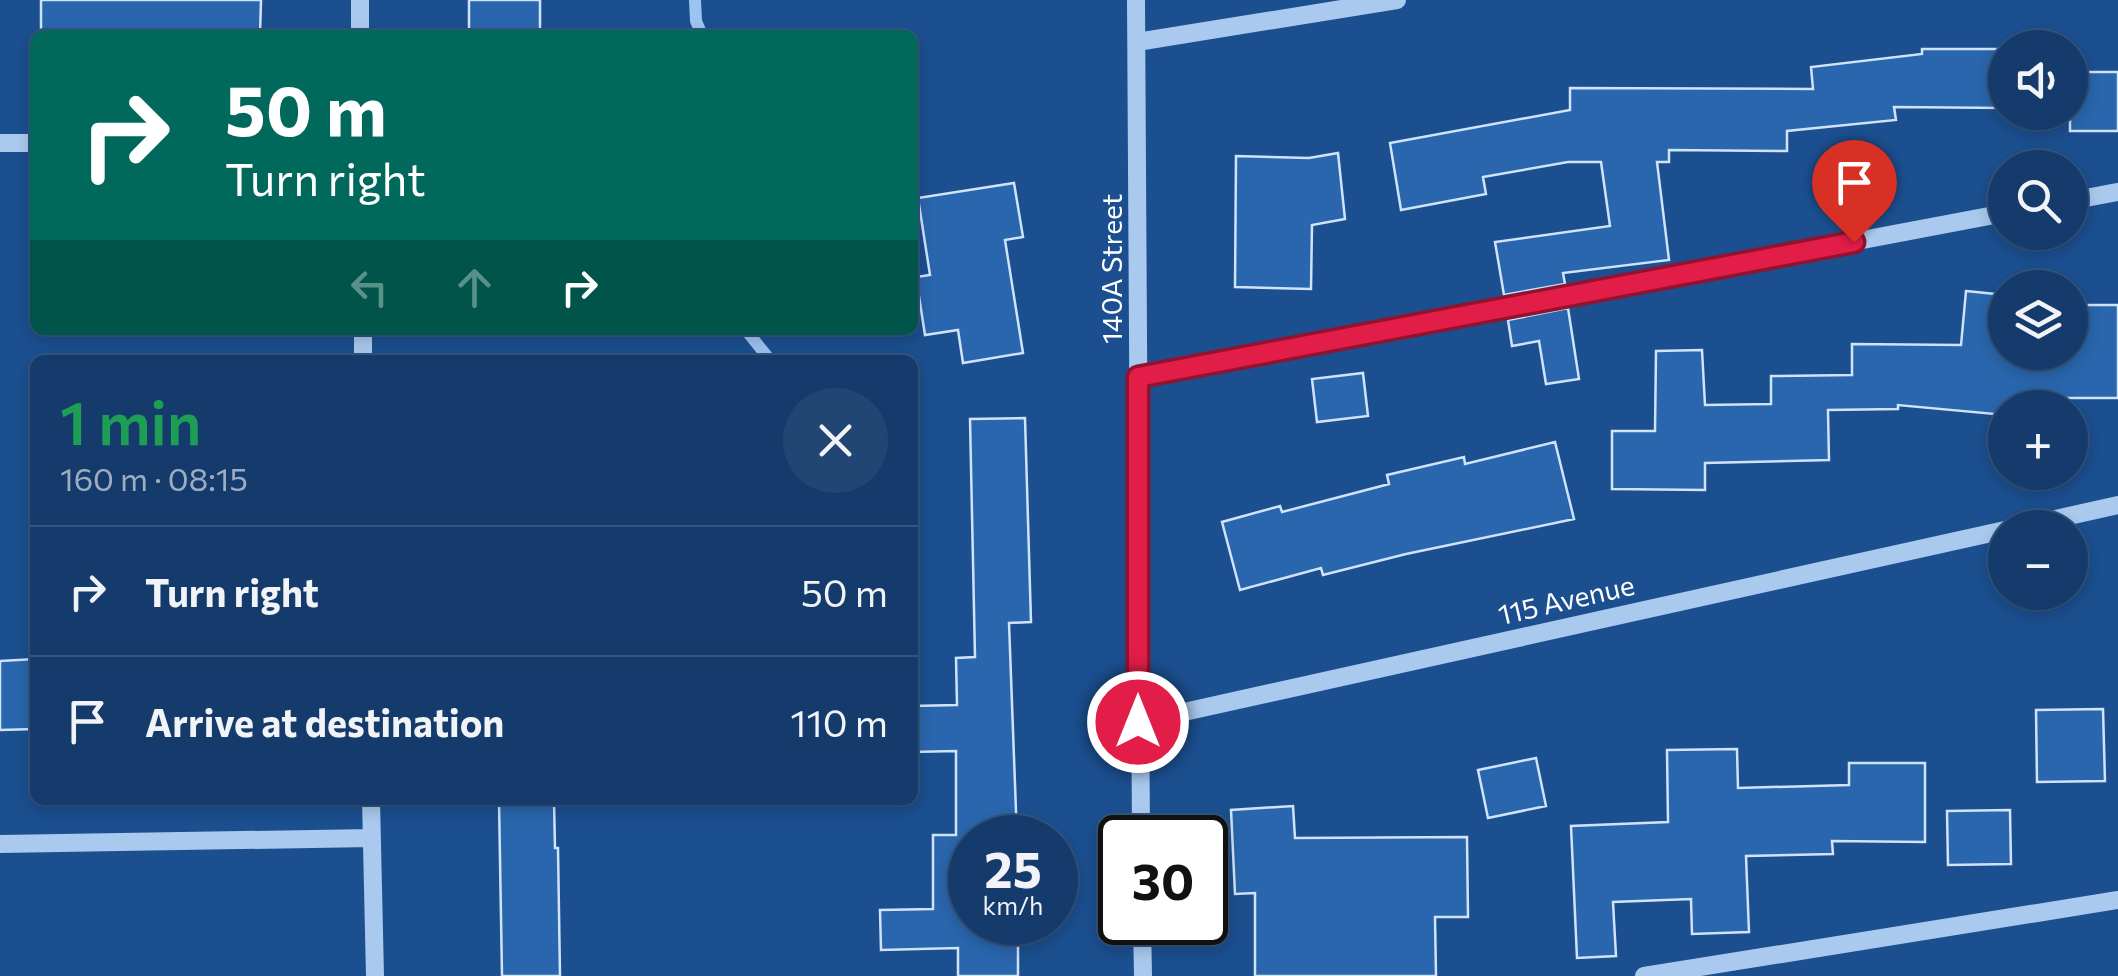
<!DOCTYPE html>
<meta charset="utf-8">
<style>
:root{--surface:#143b6b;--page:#214673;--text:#f1f3f6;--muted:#9dadc1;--line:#33557e}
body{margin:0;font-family:Commissioner,sans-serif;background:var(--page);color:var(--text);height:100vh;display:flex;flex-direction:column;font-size:38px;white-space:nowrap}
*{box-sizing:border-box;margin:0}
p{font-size:32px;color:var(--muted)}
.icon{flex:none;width:55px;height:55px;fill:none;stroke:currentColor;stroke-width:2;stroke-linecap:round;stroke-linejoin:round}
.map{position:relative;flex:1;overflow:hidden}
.sheet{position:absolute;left:30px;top:355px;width:888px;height:450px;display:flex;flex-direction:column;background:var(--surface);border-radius:15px;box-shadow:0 5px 15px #0003,0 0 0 2px var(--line)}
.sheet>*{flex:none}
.hud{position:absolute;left:30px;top:30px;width:888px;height:305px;border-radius:15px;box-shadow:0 5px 15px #0003,0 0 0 2px var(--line);background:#00695c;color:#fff;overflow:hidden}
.fabs{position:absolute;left:1988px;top:30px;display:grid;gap:20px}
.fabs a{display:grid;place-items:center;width:100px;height:100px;border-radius:50%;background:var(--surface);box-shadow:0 5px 15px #0003,0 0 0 2px var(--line);font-size:50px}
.speed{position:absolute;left:948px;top:815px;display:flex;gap:20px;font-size:50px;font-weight:700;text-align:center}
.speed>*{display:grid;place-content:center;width:130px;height:130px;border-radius:50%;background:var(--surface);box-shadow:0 5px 15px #0003,0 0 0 2px var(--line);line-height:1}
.speed small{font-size:25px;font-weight:400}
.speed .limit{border:5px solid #111;border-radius:15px;background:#fff;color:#111}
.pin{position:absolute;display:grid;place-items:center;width:85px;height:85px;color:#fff;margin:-102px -42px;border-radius:50% 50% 50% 0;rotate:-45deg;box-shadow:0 0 10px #0007}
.pin .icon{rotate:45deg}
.me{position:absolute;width:110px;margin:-55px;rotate:0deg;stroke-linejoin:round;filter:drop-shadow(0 0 8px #0008)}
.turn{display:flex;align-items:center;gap:35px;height:210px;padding:0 30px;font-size:45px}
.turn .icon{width:130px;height:130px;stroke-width:2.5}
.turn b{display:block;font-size:70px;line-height:85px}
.lanes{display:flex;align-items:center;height:95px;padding:0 30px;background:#0003;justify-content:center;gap:50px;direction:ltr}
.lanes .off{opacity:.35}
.round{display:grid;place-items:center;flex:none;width:105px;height:105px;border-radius:52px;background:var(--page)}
.overview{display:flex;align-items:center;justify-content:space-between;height:170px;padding:0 30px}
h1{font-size:60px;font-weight:600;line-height:75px;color:#1e9e55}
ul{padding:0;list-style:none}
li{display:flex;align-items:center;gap:30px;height:130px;padding:0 30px;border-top:2px solid var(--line)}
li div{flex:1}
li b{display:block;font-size:38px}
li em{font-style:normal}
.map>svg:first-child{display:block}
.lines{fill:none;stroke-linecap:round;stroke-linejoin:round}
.stream{stroke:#9cc4f0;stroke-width:12}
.building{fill:#2a66ad;stroke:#cfe3fa;stroke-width:2.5}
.minor{stroke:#a9c9ee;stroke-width:18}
.route-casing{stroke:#92132f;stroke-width:25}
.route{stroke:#e11d48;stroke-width:18}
.labels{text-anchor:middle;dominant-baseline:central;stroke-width:10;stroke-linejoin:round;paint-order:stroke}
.street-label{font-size:28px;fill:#fff;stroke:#1b4f8f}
</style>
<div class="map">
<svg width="2118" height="976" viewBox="0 0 2118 976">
<rect width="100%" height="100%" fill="#1b4f8f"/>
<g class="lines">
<path class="stream" d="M695,0L696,21L702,35
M746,330L770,360"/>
</g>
<path class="building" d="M41,0H261L260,35H41Z
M469,0H540V35H469Z
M1922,49H2005V108L1894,107L1896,120L1787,131V151L1669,150V162H1657L1669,260L1563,273L1565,284L1504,295L1495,242L1610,226L1601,162H1568L1483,177L1486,194L1401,210L1390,143L1570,110V88L1813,89L1811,67L1922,54Z
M2070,72H2118V131H2070Z
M1338,153L1345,219L1312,225L1311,289L1235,287L1236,156L1309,158Z
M1014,183L1023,237L1005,240L1023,353L963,363L958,330L925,335L916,277L930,275L918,198Z
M1966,291L2005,295V352H2077V305H2118V398H2046L2045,408H2005V415L1898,405V409L1828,410L1829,460L1705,463V490L1612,489V431H1655L1656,351L1702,350L1705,405L1771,404V376L1852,375V344L1961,345Z
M1568,308L1579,379L1546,384L1539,341L1512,346L1508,320Z
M1363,373L1368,416L1317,422L1312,379Z
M1025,418L1031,622L1009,623L1017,838H970V922H1018V976H958V948L881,950L880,910L933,909V835H956V751L912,752V706L957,705L956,658L975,657L970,419Z
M1555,442L1574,519L1406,554L1323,575L1321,568L1240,590L1222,522L1280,506L1282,512L1389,484L1387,475L1464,457L1465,464Z
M35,659V729L0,730V661Z
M2103,709L2105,781L2037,782L2036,710Z
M1737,749L1738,788L1849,785V763H1925V842L1832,841L1833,854L1746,856L1749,932L1692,934L1691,899L1613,902L1616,956L1577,958L1571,826L1668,822L1667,750Z
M1536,758L1546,806L1488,818L1478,770Z
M499,800H554L555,848H558L560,976H502Z
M1293,806L1295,838L1467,837L1468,917H1435L1436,976H1255V893L1235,894L1231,810Z
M2010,810L2011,864L1948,865L1947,811Z"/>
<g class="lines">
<path class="minor" d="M1136,0L1141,838
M360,35V0
M1137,42L1397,0
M0,143H35
M2070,201L2117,192
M363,330V360
M1139,377L2005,213
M2015,528L2118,505
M1139,722L2005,530
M371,800L375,976
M0,844L372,838
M1142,922L1143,976
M1644,976L2118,900"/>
</g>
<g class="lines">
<defs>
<path id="route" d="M1138,722V377L1854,242"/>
</defs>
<use href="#route" class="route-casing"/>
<use href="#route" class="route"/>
</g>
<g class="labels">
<g class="street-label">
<text transform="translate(1111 269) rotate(-90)">140A Street</text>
<text transform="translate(1566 599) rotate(-13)">115 Avenue</text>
</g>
</g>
</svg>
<div class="fabs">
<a><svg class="icon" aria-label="sound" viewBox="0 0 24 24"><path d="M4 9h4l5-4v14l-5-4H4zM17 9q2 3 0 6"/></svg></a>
<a><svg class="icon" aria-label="search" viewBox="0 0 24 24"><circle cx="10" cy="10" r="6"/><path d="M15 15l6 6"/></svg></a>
<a><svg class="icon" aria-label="layers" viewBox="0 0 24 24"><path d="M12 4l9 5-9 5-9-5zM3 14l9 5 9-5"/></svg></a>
<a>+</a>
<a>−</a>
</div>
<div class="speed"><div>25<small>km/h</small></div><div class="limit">30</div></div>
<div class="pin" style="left:1854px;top:242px;background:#d93025"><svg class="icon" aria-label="arrive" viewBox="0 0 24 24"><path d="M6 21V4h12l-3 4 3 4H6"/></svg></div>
<svg class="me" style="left:1138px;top:722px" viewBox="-20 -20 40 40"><circle r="17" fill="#e11d48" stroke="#fff" stroke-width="3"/><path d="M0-11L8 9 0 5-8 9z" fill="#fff"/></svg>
<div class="hud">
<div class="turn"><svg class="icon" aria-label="right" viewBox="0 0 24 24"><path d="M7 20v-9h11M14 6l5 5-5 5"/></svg><div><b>50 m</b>Turn right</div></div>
<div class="lanes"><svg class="icon off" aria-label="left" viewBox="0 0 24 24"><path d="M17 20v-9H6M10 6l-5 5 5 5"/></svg><svg class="icon off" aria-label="ahead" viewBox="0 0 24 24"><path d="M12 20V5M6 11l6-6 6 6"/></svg><svg class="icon" aria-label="right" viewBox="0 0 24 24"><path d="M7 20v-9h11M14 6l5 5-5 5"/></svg></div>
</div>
<section class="sheet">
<div class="overview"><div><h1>1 min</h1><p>160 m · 08:15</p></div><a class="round"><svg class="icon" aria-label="close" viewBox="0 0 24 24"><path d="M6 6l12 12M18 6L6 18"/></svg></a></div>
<ul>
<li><svg class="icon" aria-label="right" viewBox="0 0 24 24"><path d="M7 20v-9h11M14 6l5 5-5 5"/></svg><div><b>Turn right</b></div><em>50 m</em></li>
<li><svg class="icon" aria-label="arrive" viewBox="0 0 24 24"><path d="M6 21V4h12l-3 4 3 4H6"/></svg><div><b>Arrive at destination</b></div><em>110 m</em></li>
</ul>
</section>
</div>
